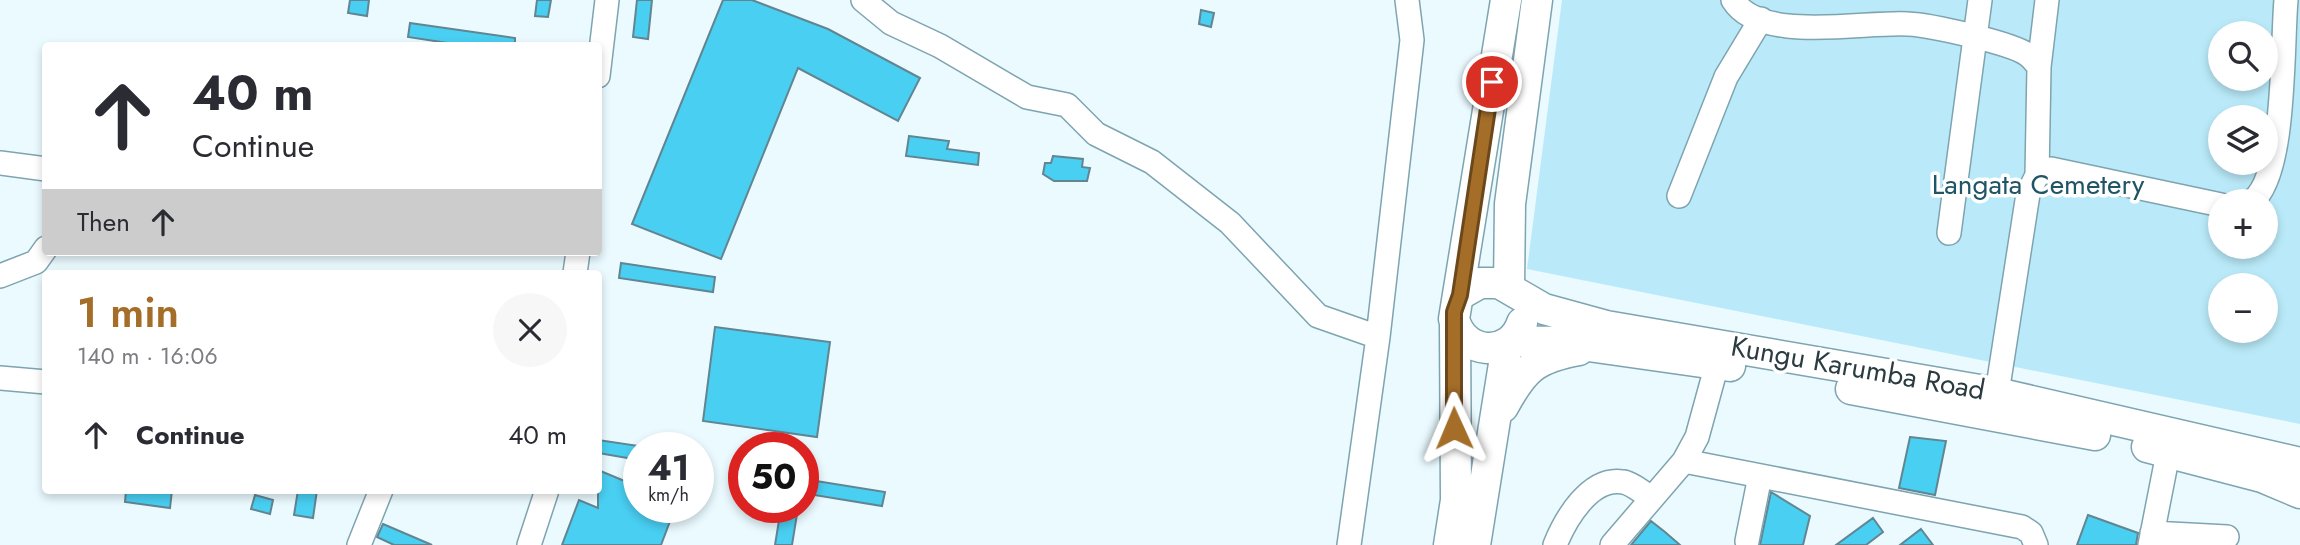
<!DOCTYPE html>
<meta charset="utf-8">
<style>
:root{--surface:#fff;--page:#f7f7f7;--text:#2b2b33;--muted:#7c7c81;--accent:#a46e29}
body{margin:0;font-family:Jost,sans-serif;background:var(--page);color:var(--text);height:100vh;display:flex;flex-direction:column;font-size:26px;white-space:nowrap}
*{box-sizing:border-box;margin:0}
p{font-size:23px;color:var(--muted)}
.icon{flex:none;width:38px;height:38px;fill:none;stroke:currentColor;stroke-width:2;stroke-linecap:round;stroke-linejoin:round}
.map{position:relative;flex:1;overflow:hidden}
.sheet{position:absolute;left:42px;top:270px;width:560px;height:224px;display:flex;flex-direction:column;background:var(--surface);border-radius:7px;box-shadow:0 4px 10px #0003}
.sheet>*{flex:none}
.banner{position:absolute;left:42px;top:42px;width:560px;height:214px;border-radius:7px;box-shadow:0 4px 10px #0003;background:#fff;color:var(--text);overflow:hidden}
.controls{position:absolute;left:2208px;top:21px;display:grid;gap:14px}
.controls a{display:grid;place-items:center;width:70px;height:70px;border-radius:50%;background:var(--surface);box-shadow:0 4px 10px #0003;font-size:35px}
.speed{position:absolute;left:623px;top:432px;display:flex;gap:14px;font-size:35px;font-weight:700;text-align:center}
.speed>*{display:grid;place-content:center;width:91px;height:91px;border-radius:50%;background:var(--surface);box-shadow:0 4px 10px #0003;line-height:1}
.speed small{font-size:18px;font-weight:400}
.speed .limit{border:10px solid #d22;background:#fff;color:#111}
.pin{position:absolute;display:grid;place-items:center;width:60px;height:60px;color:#fff;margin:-30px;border:4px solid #fff;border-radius:50%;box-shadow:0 2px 7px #0007}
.me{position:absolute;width:77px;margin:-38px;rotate:359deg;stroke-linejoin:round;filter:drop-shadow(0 0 5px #0008)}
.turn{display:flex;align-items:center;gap:24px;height:147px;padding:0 35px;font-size:32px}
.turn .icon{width:91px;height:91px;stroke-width:2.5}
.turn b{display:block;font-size:49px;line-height:60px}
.then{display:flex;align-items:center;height:66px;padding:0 35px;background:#0003;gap:14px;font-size:26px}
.round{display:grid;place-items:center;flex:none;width:74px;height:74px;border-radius:37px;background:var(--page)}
.headline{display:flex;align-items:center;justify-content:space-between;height:119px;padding:0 35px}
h1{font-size:42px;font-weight:600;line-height:52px;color:var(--accent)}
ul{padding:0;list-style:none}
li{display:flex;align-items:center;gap:21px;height:91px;padding:0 35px}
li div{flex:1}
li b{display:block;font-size:26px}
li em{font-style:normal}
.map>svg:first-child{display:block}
.green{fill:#baeaf9;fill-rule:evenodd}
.building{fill:#49cff2;stroke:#618591;stroke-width:2}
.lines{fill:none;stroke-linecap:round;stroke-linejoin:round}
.minor-casing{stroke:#7ea4b0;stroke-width:26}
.major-casing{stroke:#7ea4b0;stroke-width:33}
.minor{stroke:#fff;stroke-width:23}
.major{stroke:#fff;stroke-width:30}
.route-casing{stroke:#6b481b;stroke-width:18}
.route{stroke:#a46e29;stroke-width:12}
.labels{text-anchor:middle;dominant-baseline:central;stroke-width:7;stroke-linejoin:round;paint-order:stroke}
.park-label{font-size:28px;fill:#1f5564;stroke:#fff}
.street-label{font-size:28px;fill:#2b3b40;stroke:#fff}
</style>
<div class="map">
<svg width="2300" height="545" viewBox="0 0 2300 545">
<rect width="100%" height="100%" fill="#eafaff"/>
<path class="green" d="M1562,0H2300V424L1527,269ZM2221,33H2266V79H2221ZM2221,117H2266V163H2221ZM2221,201H2266V247H2221ZM2221,285H2266V331H2221Z"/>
<path class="building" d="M350,0H369L367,16L348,13Z
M537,0H551L548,17L535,16Z
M637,0H652L648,39L633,37Z
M723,0H752L828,29L920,78L898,121L798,68L721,259L632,224Z
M1201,10L1214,13L1211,27L1199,24Z
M410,23L515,38V46H467L408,37Z
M909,136L949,141L947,149L979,153L978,165L906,156Z
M1053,156L1083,159L1082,167L1090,168L1087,181H1054L1043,174L1045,163H1051Z
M621,263L715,277L713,292L619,278Z
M715,327L830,342L817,437L703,421Z
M1910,437L1946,441L1935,495L1899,488Z
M598,440L639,446V460L598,453Z
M598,470L639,487V508H675L661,545H562L579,500L598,508Z
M810,480L885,492L882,506L808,494Z
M126,490H172L170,508L125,502Z
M298,490H317L313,518L294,515Z
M1771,492L1810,516L1803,545H1760Z
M255,495L273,500L270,514L251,509Z
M781,508H798L792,545H775Z
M2088,515L2138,533L2136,545H2077Z
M1873,518L1883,532L1866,545H1836Z
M1651,521L1665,532L1680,545H1631Z
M383,524L432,545H394L377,537Z
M1921,529L1933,545H1900Z"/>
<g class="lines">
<defs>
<path id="minor" d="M863,0L891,23L940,46L1027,97L1067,105L1096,134L1152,162L1230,223L1318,316L1378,337
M1733,0C1760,44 1865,21 1908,24C1930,25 2012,43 2028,55C2032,58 2036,63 2039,67L2037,175
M2039,67L2047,0
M598,76L607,0
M0,163L46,169
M1679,196L1726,77L1761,19
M2252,201C2286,177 2282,43 2286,0
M1949,233L1980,0
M575,273L578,252
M0,276L36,262L46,248
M0,378L46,382
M1997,393L2028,194L2037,175L2051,169L2221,205
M1684,461L2022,527L2031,533L2036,545
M2152,533L2227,537
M1747,541L1760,476
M359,545L381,490
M529,545L547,490
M1349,545L1378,337L1412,40L1407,0
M1555,545C1565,520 1590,476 1623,482C1632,483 1644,494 1652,498
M1612,545L1684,461L1697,437L1717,364
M2150,545L2171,438"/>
<path id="major" d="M1506,0L1454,319C1463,355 1510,359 1522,323
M1509,288L1510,204L1537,0
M1459,295L1480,283H1499L1544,309L1606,326L1997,393L2300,463
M1512,341L1560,342L1730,366
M1851,389L2095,435
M1503,407C1524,368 1535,358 1579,350
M2147,447L2262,477L2300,493
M1449,545L1456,500L1455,326
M1475,545L1507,345"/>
</defs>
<use href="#minor" class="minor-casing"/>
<use href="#major" class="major-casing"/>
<use href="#minor" class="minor"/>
<use href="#major" class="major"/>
</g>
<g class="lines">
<defs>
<path id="route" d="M1454,428V312L1460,295L1492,82"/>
</defs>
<use href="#route" class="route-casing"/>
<use href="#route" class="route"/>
</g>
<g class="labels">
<g class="park-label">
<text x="2038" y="184">Langata Cemetery</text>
</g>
<g class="street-label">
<text transform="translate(1858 368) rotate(10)">Kungu Karumba Road</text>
</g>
</g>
</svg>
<div class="controls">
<a><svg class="icon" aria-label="search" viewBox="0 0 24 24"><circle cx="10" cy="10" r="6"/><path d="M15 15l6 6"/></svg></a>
<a><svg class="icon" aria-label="layers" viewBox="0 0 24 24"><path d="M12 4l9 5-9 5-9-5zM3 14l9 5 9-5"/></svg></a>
<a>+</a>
<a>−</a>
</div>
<div class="speed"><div>41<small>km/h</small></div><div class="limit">50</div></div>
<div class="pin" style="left:1492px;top:82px;background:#d93025"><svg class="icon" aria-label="arrive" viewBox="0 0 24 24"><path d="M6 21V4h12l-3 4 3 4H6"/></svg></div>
<svg class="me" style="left:1454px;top:428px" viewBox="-20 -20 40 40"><path d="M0-17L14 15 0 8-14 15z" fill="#a46e29" stroke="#fff" stroke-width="4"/></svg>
<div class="banner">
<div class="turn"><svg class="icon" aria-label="ahead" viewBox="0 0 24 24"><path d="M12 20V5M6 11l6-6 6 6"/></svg><div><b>40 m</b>Continue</div></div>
<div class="then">Then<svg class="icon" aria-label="ahead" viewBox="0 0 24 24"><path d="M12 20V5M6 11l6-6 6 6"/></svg></div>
</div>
<section class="sheet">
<div class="headline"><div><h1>1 min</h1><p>140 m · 16:06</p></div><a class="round"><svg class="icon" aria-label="close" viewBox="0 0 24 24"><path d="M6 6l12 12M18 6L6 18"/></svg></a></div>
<ul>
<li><svg class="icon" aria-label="ahead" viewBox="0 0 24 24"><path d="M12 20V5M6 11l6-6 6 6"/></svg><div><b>Continue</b></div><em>40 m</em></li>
</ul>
</section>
</div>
